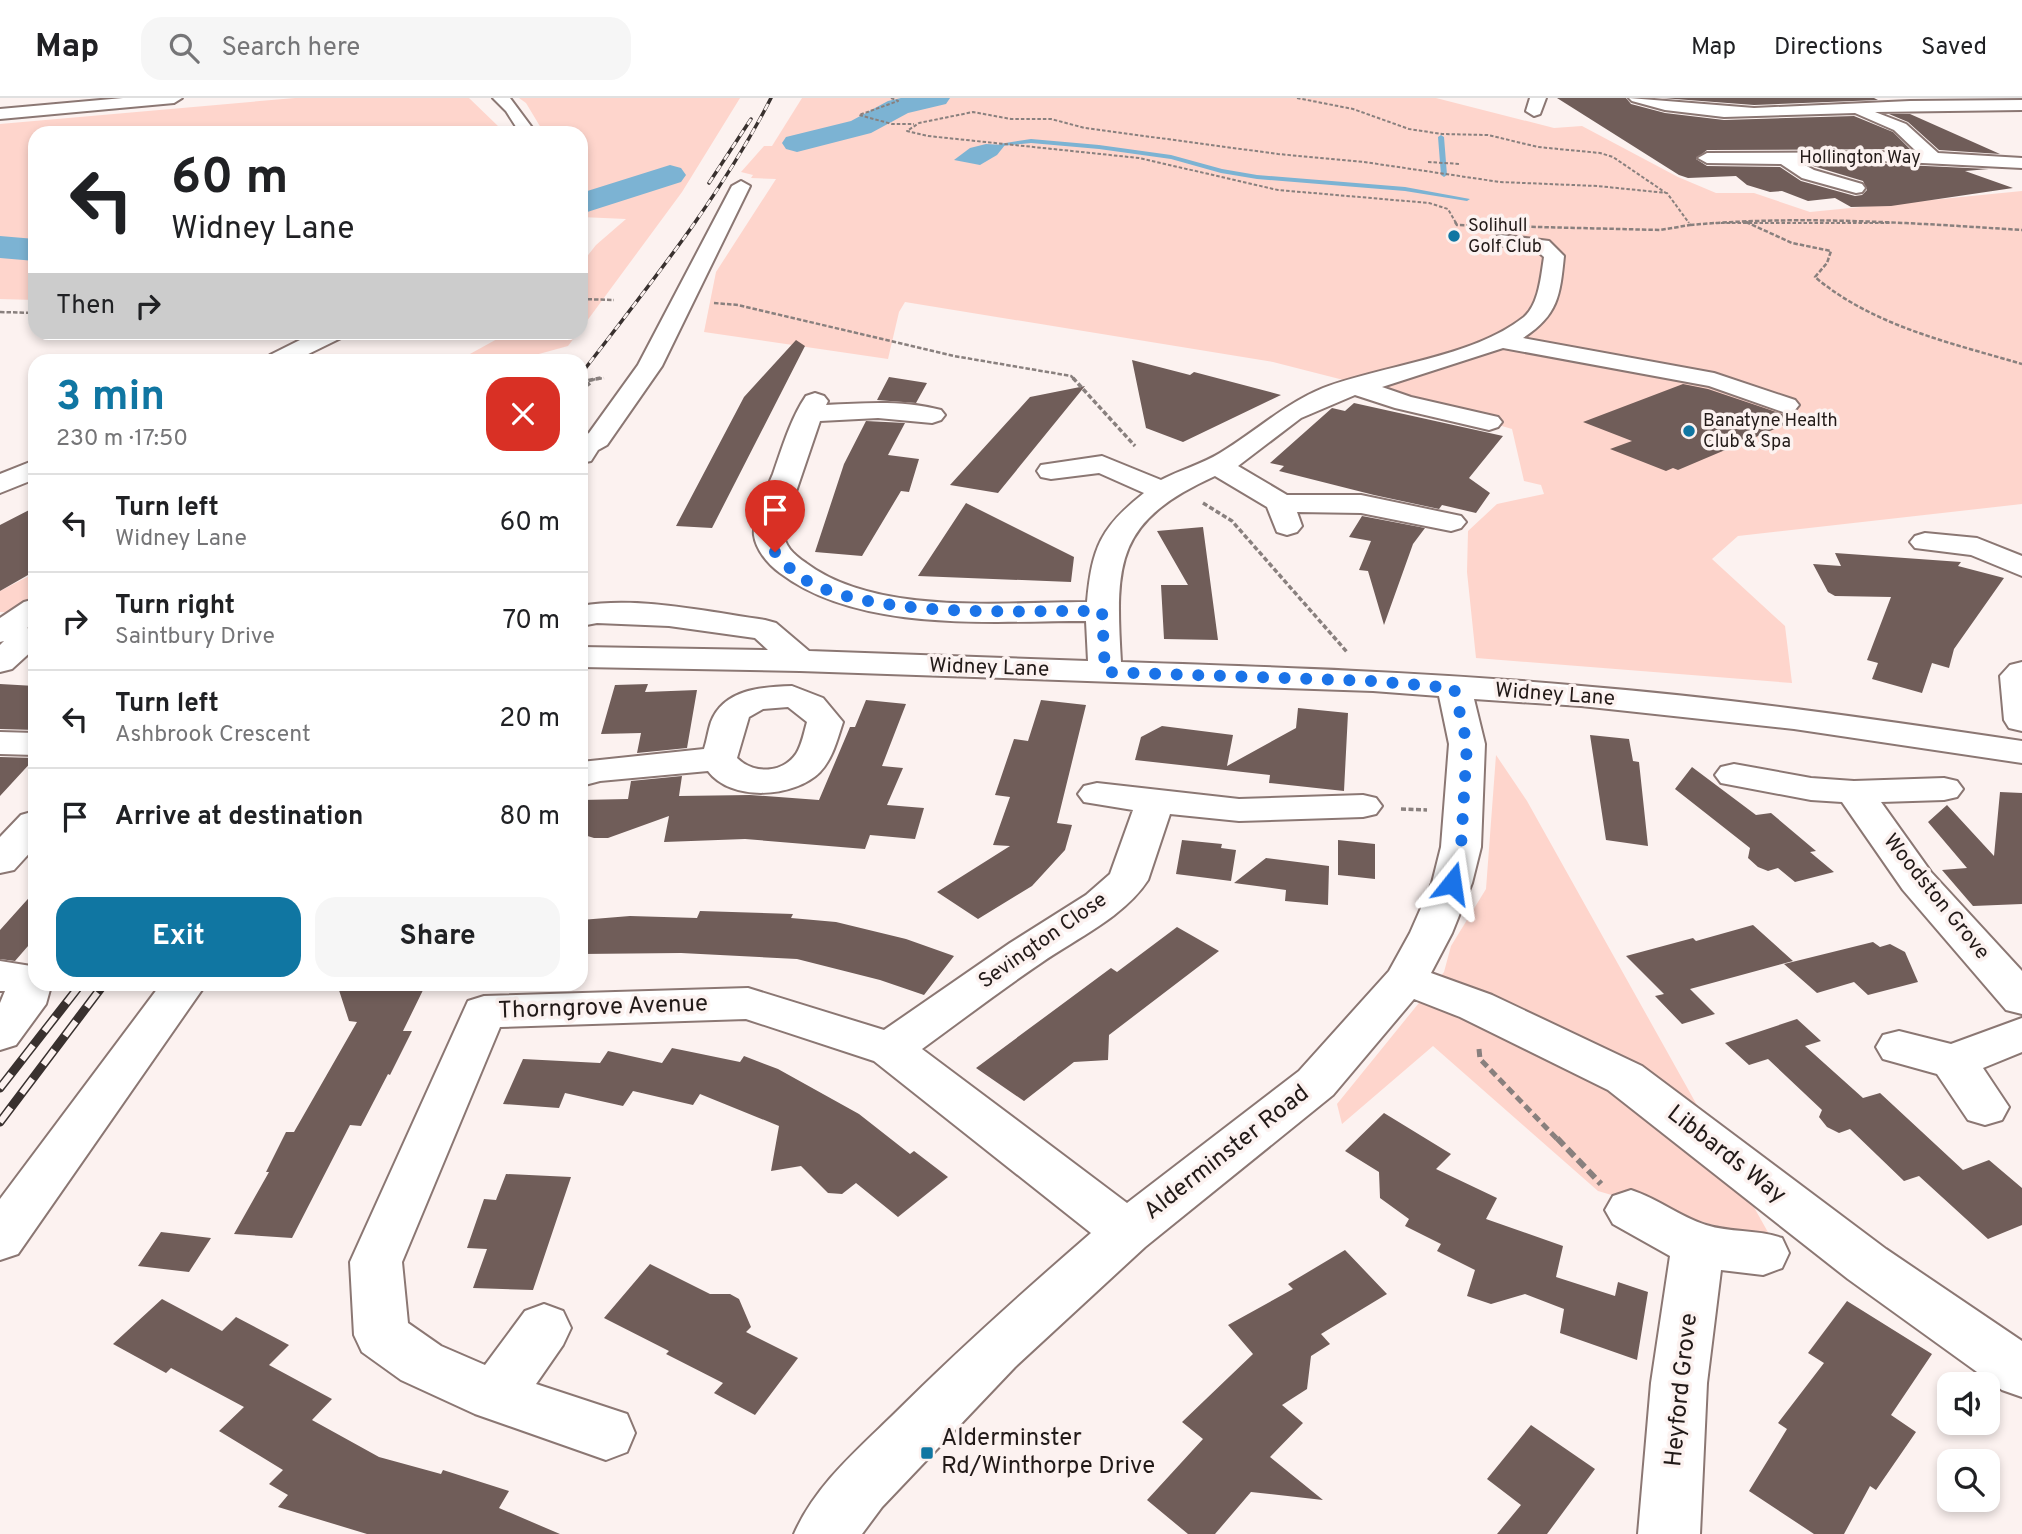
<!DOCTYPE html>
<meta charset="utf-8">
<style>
:root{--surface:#fff;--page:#f6f6f6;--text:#202124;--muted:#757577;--line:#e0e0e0;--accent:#1076a2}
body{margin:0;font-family:Overpass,sans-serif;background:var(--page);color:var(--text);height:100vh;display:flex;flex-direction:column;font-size:26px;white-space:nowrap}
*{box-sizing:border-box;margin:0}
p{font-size:23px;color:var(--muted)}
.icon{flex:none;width:38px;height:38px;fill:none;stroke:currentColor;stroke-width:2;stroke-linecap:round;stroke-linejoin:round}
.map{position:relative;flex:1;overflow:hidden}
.drawer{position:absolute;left:28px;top:256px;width:560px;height:637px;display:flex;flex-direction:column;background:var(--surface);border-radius:21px;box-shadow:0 4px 10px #0003}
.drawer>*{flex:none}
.banner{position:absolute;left:28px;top:28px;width:560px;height:214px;border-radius:21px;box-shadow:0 4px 10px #0003;background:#fff;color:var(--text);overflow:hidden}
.controls{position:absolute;left:1937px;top:1274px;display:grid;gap:14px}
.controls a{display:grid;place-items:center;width:63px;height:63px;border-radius:14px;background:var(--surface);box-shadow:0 4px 10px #0003;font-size:35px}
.pin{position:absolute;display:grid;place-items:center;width:60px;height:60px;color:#fff;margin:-72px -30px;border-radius:50% 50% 50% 0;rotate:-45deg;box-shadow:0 0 7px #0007}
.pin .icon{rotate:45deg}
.me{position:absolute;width:77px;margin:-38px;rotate:15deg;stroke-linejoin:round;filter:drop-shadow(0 0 5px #0008)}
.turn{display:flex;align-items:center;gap:24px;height:147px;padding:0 28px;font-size:32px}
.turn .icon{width:91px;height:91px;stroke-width:2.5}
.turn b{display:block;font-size:49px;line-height:60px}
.then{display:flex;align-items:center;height:66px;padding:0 28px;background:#0003;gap:14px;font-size:26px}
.round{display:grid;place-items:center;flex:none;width:74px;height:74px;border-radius:21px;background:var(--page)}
.headline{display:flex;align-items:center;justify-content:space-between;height:119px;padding:0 28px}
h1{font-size:42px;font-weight:700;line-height:52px;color:var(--accent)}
.action{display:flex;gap:14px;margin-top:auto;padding:14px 28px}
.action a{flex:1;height:80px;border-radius:21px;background:var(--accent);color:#fff;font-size:28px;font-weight:700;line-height:80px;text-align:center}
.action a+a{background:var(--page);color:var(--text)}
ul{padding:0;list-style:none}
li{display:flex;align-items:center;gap:21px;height:98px;padding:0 28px;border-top:2px solid var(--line)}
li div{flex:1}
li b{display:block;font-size:26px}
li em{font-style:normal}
header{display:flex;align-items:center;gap:42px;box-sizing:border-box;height:98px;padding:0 35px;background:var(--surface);border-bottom:2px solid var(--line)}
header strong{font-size:33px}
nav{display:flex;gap:38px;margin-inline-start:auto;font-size:24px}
.search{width:490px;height:63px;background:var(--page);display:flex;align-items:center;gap:18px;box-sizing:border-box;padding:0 24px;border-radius:21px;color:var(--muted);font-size:26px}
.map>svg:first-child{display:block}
.green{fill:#fed5cc}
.water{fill:#7cb3d3}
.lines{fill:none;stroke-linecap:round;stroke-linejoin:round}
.stream{fill:#7cb3d3;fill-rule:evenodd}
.river{fill:#7cb3d3;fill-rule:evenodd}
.building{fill:#705d59}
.minor-casing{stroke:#8b7773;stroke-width:4}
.highway-casing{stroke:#8b7773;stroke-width:4}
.path-far4{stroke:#89807e;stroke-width:2;stroke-dasharray:3.5 2;stroke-linecap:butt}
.path-far3{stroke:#89807e;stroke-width:2.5;stroke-dasharray:4.5 2;stroke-linecap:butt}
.path-far2{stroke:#89807e;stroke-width:3.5;stroke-dasharray:5 2.5;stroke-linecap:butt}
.path-far1{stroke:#89807e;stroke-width:5;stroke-dasharray:8 4.5;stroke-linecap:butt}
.path{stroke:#89807e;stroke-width:6;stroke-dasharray:10 5;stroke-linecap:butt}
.minor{fill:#fff;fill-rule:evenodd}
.highway{fill:#fff;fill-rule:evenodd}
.rail-far1-casing{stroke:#39312f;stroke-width:3.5}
.rail-casing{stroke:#39312f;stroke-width:9}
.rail-far1{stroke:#fcf2f0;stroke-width:2.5;stroke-dasharray:7;stroke-linecap:butt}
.rail{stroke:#fcf2f0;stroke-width:6;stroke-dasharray:18;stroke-linecap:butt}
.route{stroke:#1a73e8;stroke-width:12;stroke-dasharray:0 21.6}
.poi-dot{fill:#1076a2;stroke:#fcf2f0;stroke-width:2.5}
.labels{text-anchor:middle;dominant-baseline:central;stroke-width:7;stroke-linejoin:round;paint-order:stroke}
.far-street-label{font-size:18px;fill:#221a18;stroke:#fcf2f0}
.far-poi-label{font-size:18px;fill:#221a18;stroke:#fcf2f0;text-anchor:start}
.street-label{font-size:21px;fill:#221a18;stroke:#fcf2f0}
.near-street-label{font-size:24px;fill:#221a18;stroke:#fcf2f0}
.near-poi-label{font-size:24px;fill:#221a18;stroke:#fcf2f0;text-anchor:start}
</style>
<header>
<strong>Map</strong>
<div class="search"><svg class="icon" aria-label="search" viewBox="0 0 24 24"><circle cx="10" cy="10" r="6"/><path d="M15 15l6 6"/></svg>Search here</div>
<nav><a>Map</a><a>Directions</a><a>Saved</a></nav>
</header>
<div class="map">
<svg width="2022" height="1436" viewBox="0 0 2022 1436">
<rect width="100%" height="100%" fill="#fcf2f0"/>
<path class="green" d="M295,0H469L498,28L499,35H35V202L0,201V26Z
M519,0H740L682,94L581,231V166L596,147L626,121L581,119V35H544L526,5Z
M802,0H1436L1554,30L1582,28L1678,79L1716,95H1754L1810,114L2022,93V406L1738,438L1712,461L1785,528L1792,585L1476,560L1467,474L1468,433L1497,406L1544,396L1541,387L1524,383L1512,331L1363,287L1273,264L905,204L899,214L888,261L704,234L716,174L776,81L751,80L753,77L741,74L764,48H772Z
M508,235V234L578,235L568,248L517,262H459Z
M35,475V516L0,514V493Z
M1496,657L1527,703L1774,1145L1598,1093L1433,948L1342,1026L1337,1006L1444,874L1451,848L1486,791Z"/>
<path class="water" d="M986,46L1005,47L997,57L980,67L954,62L970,50Z"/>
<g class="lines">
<path class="stream" d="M1441,37L1444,39L1447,77L1444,79L1441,77L1438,39Z
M1031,41L1099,47L1171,57L1222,71L1257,77L1405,89L1470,101L1467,103L1405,93L1257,81L1221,75L1171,61L1099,51L1031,45L1002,48L999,46Z"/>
<path class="river" d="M901,0H950L946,6L908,15L871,35L797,54L786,51L782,45L786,39L851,23L888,3Z
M670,67L681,70L686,77L681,84L581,116V95Z
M0,138L35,141V163L0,160Z"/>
</g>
<path class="building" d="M1557,0H1626L1631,6L1665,15L1724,22L1854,18L1893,34L1910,51L1707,52L1696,61L1707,68L1780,69L1801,83L1855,98L1862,97L1867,92L1863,83L1813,68L1883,66L1989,71L1965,73L2013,90L1891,108L1851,109L1835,100L1808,103L1782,93L1770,94L1747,87L1736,78L1688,80L1679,77Z
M1662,0H1874L1878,2L1754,7Z
M1889,16H1910L2000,56L1939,52L1908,24Z
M796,242L805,248L712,430L676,428L744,299Z
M1132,262L1190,277L1194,274L1281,297L1183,344L1146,330Z
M889,279L927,285L916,305L877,302Z
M1683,286L1708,291L1785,317L1793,316L1803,319L1678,372L1673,370L1666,373L1610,351L1632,343L1583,324Z
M1085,288L998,395L950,387L1030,299Z
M1354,305L1503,338L1469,380L1490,395L1476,415L1442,407L1439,411L1374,397L1279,373L1284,368L1270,365L1332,310L1345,313Z
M866,323L905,325L888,357L919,361L909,394L901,393L862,458L815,454L844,366Z
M966,405L1074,459L1071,484L918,478Z
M35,409V473L0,493V427Z
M1362,418L1425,430L1413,446L1384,527L1368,473L1359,472L1371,443L1349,439Z
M1203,429L1218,542L1164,541L1161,487H1188L1157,433Z
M1835,455L1961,464L1958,468L2004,480L1954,551L1949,570L1932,565L1922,595L1872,581L1878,565L1867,562L1891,499L1835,498L1828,494L1813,466L1841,468Z
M0,586L35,588V632L0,631Z
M648,586L645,594L697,592L687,650L637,655L641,635L601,636L615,587Z
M866,602L906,606L882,668L903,670L887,707L924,710L915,741L870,737L865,751L745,741L664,744L669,718L608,740H594L581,736V702L628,701L631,683L682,678L679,698L750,697L819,702L850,629H855Z
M1041,602L1086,607L1057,725L1072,727L1065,752L1032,788L978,821L937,794L1010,748L993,747L1010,699L995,697L1014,641L1028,643Z
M1298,610L1348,615L1344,693L1269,685L1270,677L1135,662L1141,639L1162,628L1233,637L1227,668L1296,630Z
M1590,637L1629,641L1633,663L1639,664L1648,748L1606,742Z
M0,659L35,660L0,698Z
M1692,669L1756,717L1771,715L1816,753L1810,754L1834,774L1795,784L1778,770L1768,773L1758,769L1748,760L1750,750L1675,691Z
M2000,694L2022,695V806L1973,808L1942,772L1967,770L1928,724L1947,707L1994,758Z
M1182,742L1222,746L1221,750L1236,752L1231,783L1176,776Z
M1338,742L1375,746V781L1338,777Z
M1266,760L1329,768L1328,807L1285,803L1286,792L1234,785Z
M35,793V840L15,863L0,861V832Z
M700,813L793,816L791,820L836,824L906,841L954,858L924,897L880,882L797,861L681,855L581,856V822L630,818L697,820Z
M1753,827L1793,863L1690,891L1715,916L1682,926L1655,898L1664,896L1626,858L1693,840L1696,843Z
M1177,829L1219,853L1109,937L1108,962L1074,964L1024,1003L976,970L1111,870L1117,874Z
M1873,844L1880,849L1890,846L1905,854L1918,884L1868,897L1854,884L1817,895L1784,866Z
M337,886H426L403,933H412L390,977L388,976L361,1028L350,1027L292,1140L234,1136L269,1074H266L286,1034H294L357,924L349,923Z
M1797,921L1821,943L1805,948L1863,1000L1880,995L1963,1072L1989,1062L2022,1090V1127L1988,1141L1919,1078L1904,1083L1850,1031L1839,1035L1827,1029L1819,1019L1822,1012L1768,961L1749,967L1725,945Z
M672,950L740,964L744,958L778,971L859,1016L910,1056L914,1053L948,1079L898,1119L856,1085L842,1096L828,1095L801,1068L771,1073L779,1028L700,996L693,1007L633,993L623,1008L565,995L559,1010L503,1006L523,961L600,965L608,953L662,965Z
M1384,1015L1451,1056L1436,1071L1497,1100L1486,1121L1563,1148L1556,1179L1615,1198L1618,1184L1648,1194L1637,1262L1560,1235L1564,1211L1525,1196L1491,1206L1467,1198L1475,1172L1437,1153L1441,1146L1405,1128L1409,1121L1380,1100L1379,1074L1345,1053Z
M506,1076L571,1079L533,1192L473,1190L487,1151L467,1150L484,1101L496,1102Z
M161,1134L211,1140L189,1174L138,1168Z
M1345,1152L1387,1196L1321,1236L1330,1246L1311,1258L1307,1291L1282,1307L1303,1325L1270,1359L1323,1402L1251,1394L1215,1436H1188L1147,1402L1203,1341L1182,1324L1253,1256L1228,1227L1293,1191L1288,1186Z
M650,1166L710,1196H730L739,1201L751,1229L746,1234L798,1260L755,1317L714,1295L723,1285L666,1256L669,1253L604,1220Z
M162,1201L222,1233L236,1219L289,1247L269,1267L332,1301L312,1322L379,1359L441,1376L443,1372L509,1393L499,1410L560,1436H367L278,1409L288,1397L269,1386L283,1372L219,1333L244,1309L171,1270L166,1275L113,1246Z
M1847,1203L1932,1256L1891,1317L1916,1334L1876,1392L1870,1388L1844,1436H1814L1749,1393L1787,1331L1778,1325L1824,1265L1808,1255Z
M1531,1327L1595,1371L1547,1436H1497L1521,1407L1487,1381Z"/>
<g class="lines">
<defs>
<path id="minor" d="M493,0H510L536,35H520L506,13Z
M1530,0H1546L1540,16L1534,18L1526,13Z
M1629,0L1754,10L1910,3L2022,2V12L1875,14L1906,26L1938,55L2022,60V70L1883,63L1803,66L1814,72L1862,86L1865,90L1862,94L1856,95L1802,80L1781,66L1707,65L1698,60L1707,55L1917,54L1894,32L1855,15L1724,19L1665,12L1632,3Z
M741,83L750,88L662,268L607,347L598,352L591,363L581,365V340L589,335L638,267L732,88Z
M1501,137L1549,143L1564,158C1560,198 1558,217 1523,240L1714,275L1795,302L1799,307L1795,312L1786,315L1709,288L1503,250L1382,289L1411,299L1498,319L1502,324L1498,329L1489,332L1395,310L1355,297L1301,320L1238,368L1287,397H1361L1461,418L1466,424L1461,430L1451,433L1361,415L1297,414L1302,428L1297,434L1287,437L1277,434L1267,409L1215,378C1116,423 1115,463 1121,564C1275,569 1428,574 1581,588C1729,600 1875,621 2022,643V665L1794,631L1581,608L1474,601L1485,646L1481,749L1472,785L1452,835L1431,875L1492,897L1642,968L1886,1151L2022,1243V1299L2002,1292L1848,1181L1608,992L1460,919L1414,901L1333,997L1145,1149L1015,1269L882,1409L862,1436H794C815,1388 856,1353 893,1317C957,1253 1023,1194 1091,1135L874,963L746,921L500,929L402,1164L408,1225L441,1248L485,1267L525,1213L544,1206L563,1213L571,1230L563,1247L536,1286L627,1316L635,1335L627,1354L606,1362L475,1316L401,1282L362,1254L354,1237L350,1164L468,903L484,898L748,890L884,932L1010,845L1086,797L1110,776L1133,712L1084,704L1078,696L1084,688L1097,685L1239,701L1363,697L1376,700L1382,708L1376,716L1363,719L1239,723L1170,716L1148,782C1124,819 1077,840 1041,865C1001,892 962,922 922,951L1127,1105L1299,973L1389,873L1410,835L1432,785L1441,749L1449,646L1439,598L1373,593L800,573L581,569V549L768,552L755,540L669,528L597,525L581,528V508C638,498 708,514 765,522L776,525L809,553L1088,563L1086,523C992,523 859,535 780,475C768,466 756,452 754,437C752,423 767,390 773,376C782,350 791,320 806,298L815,295L824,298L828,303L826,307C864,305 904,302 941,312L945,317L941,322L932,325L878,320L820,323L783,432C784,448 793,456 806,465C877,518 1003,504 1087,504C1092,449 1101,429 1144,395L1099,375L1051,381L1041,379L1037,373L1041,367L1102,358L1161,382C1180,372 1202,366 1220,355C1255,334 1284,306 1323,290C1383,267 1472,260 1524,219C1539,206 1541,178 1544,159L1536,152L1494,147L1491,143L1494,139Z
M316,234H346L343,239L296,262H266L270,257Z
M35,362V381L0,395V376Z
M1925,435L1977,440L2022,458V478L1971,457L1915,450L1910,444L1915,438Z
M35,501V525L27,530L35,532V550L12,571L0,574V547L4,543L0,544V520L24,504Z
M2022,564V633L2009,630L2004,622L2000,578L2010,567Z
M792,588L823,600L843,624C837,642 833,660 820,674C794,700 731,704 708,673L600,683L581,688V664L704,651C707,642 708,633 711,624C724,591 761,589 792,588ZM788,609L807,624C804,634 802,647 796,656C782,676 753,676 737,660L749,619L763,611Z
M0,634L35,635V657L0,656Z
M1734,666L1811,680L1854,683L1944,680L1957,683L1963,691L1957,699L1944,702L1881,704L1931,774L2022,873V916L2006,912L1903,792L1842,704L1811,702L1721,685L1715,677L1721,669Z
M35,713V749L14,772L0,775V739L21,717Z
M0,863L31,868L35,871V886H49L51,888L46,906L16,947L0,952V905L5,893H0Z
M161,886H206L18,1156L0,1162V1101Z
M2022,920V954L1983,970L2009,1009L2002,1022L1985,1027L1968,1022L1937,976L1883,961L1876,949L1883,937L1899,933L1951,946Z
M1631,1092C1657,1100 1680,1119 1706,1127C1730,1135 1757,1131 1782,1140L1789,1155L1782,1170L1763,1177L1721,1172L1707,1285L1700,1436H1638L1651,1285L1670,1158L1613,1126L1605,1112L1613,1098Z"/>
<path id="highway" d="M123,0H182L174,5L0,21V11Z"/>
</defs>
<use href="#minor" class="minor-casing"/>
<use href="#highway" class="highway-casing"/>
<path class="path-far4" d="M891,0L898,3L859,17L892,26H914
M1297,0L1353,11L1409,31L1442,36L1488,37L1538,49L1600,55L1613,59L1666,95
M1428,64L1460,66
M1746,124L1749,125
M1456,125L1448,111L1429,105L1278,92L1139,60L928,38L907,33L919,25L973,14L1011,21H1051L1085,30L1278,56L1364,64L1500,84L1597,88L1667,95L1689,125
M1710,125H1890"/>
<path class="path-far3" d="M1455,124L1457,127L1660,132L1690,127L1688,124
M1746,124L1792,145L1831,153L1827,165L1815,179C1873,228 1951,245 2022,266
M1690,127C1800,117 1912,125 2022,132
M581,201L614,202
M714,205L738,207L954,258L1071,278L1075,282
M0,214L35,215
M591,282L604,280"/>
<path class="path-far2" d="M1073,280L1135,348
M581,284L601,280
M581,292L590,285
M1203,405L1232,423L1347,554
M1401,711L1427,712"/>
<path class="path-far1" d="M1479,951L1480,961L1558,1042"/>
<path class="path" d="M1557,1040L1601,1086"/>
<use href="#minor" class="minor"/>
<use href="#highway" class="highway"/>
<defs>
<path id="rail-far1" d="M709,85L751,21
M581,276C649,187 720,100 771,0"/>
<path id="rail" d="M0,990L81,886
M0,1024L104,886"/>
</defs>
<use href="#rail-far1" class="rail-far1-casing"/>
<use href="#rail" class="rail-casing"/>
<use href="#rail-far1" class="rail-far1"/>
<use href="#rail" class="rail"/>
</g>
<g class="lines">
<path class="route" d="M775,454C781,460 787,468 794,474C853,523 1025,512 1102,513L1105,574L1373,583L1454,590L1467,646L1461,749L1452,785"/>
</g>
<g class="poi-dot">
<circle cx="1454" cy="138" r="7"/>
<circle cx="1689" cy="333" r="7"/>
<rect x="920" y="1348" width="14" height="14" rx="3.5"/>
</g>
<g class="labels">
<g class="far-street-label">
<text x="1860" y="60">Hollington Way</text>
</g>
<g class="far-poi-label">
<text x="1468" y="128">Solihull<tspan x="1468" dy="21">Golf Club</tspan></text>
<text x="1703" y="323">Banatyne Health<tspan x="1703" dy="21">Club &amp; Spa</tspan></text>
</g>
<g class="street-label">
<text transform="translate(989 570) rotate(2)">Widney Lane</text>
<text transform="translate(1555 597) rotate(4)">Widney Lane</text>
<text transform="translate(1936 799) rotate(51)">Woodston Grove</text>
<text transform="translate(1043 843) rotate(-35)">Sevington Close</text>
</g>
<g class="near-street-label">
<text transform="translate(603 910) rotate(-2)">Thorngrove Avenue</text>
<text transform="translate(1227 1055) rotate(-38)">Alderminster Road</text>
<text transform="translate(1726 1057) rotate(38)">Libbards Way</text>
<text transform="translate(1682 1292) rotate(-84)">Heyford Grove</text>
</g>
<g class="near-poi-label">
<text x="941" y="1341">Alderminster<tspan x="941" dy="28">Rd/Winthorpe Drive</tspan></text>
</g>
</g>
</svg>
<div class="controls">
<a><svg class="icon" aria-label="sound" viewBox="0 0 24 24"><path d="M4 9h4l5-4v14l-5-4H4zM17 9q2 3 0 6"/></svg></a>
<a><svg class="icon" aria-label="search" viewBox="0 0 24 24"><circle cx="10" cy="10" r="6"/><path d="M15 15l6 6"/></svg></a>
</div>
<div class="pin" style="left:775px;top:454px;background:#d93025"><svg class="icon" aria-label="arrive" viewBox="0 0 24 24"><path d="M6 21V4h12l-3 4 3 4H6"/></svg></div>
<svg class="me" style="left:1452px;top:785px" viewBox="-20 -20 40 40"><path d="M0-17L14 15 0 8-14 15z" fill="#1a73e8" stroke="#fff" stroke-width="4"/></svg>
<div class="banner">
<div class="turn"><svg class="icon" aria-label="left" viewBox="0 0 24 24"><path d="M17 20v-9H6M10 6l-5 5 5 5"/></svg><div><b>60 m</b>Widney Lane</div></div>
<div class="then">Then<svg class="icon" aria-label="right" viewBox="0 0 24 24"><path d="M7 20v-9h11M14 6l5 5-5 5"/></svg></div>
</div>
<section class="drawer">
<div class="headline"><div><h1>3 min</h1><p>230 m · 17:50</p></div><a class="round" style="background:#d93025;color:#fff"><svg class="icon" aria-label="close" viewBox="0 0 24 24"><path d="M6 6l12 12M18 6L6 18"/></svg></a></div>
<ul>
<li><svg class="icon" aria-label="left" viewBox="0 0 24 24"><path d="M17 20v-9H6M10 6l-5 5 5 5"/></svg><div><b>Turn left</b><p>Widney Lane</p></div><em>60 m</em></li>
<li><svg class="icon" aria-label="right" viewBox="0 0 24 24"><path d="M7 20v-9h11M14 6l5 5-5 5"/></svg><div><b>Turn right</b><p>Saintbury Drive</p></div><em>70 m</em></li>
<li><svg class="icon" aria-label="left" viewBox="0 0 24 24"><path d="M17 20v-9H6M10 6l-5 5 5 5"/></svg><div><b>Turn left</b><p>Ashbrook Crescent</p></div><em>20 m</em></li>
<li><svg class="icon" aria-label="arrive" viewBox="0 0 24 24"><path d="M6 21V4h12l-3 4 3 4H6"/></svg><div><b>Arrive at destination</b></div><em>80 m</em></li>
</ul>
<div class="action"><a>Exit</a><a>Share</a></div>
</section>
</div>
